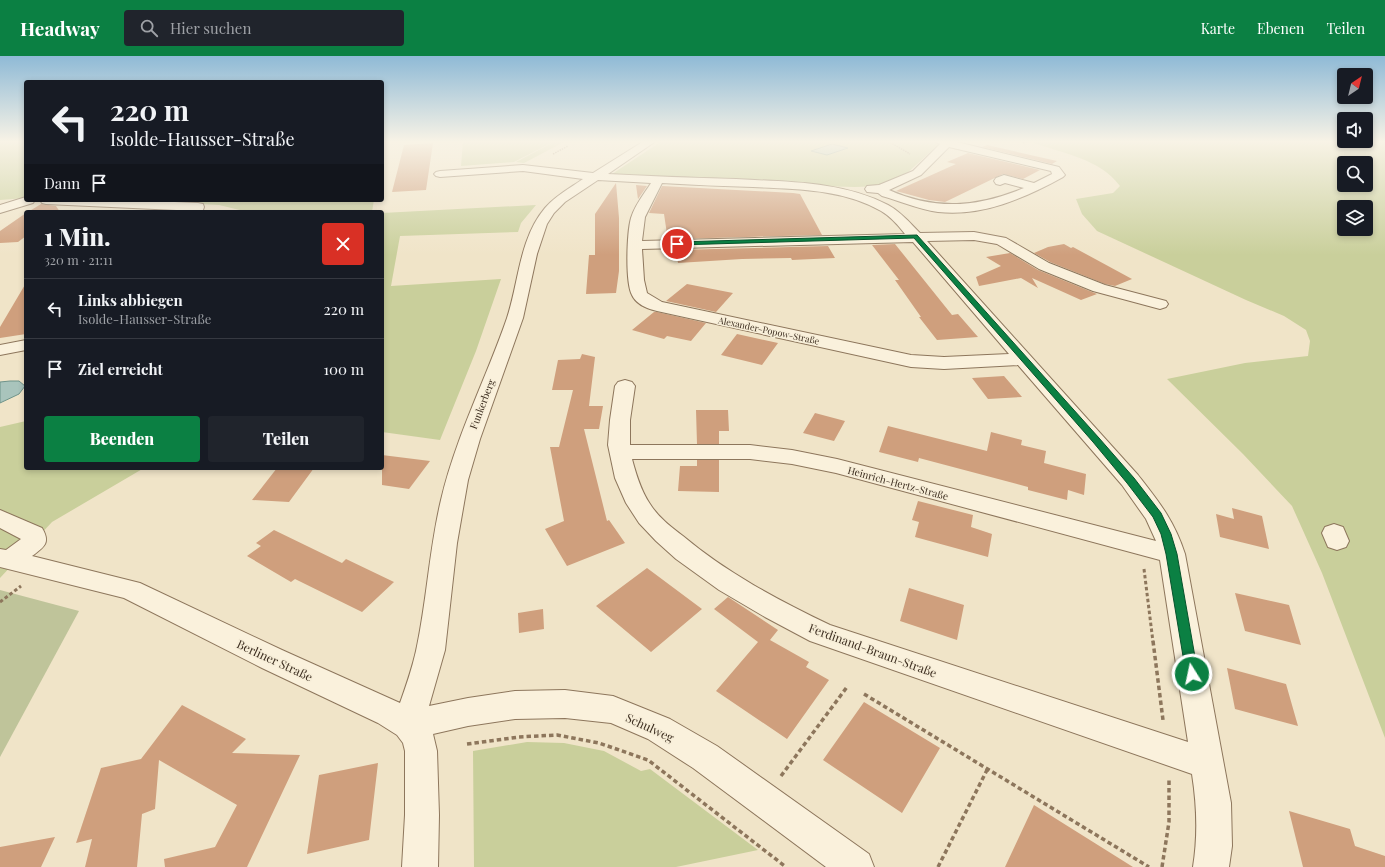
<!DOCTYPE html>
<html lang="de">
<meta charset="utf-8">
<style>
:root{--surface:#171b24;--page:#20242c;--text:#f1f3f6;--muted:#9ea1a6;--line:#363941;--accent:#0b8043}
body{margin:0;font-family:"Playfair Display",serif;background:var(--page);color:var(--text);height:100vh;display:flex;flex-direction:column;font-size:15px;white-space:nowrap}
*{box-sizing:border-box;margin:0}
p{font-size:13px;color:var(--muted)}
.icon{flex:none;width:22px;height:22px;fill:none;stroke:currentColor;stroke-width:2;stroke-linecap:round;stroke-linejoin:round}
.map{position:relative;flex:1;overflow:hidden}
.details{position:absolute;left:24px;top:154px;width:360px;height:260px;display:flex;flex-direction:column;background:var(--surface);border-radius:4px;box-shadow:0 2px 6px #0003}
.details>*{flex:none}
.top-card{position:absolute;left:24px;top:24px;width:360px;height:122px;border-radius:4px;box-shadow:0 2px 6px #0003;background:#171b24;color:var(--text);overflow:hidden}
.needle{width:26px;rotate:35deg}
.tools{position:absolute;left:1337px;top:12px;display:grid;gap:8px}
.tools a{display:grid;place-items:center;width:36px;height:36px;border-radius:4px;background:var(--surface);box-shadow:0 2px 6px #0003;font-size:20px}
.pin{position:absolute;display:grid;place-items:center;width:34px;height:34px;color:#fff;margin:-17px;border:2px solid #fff;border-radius:50%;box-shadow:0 1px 4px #0007}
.me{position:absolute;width:44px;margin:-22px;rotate:350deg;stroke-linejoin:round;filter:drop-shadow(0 0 3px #0008)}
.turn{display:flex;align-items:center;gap:14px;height:84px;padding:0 20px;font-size:18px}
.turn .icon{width:52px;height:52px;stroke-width:2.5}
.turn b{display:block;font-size:28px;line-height:34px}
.then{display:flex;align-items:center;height:38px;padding:0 20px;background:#0003;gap:8px;font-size:15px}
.round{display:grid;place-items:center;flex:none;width:42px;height:42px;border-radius:4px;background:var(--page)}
.summary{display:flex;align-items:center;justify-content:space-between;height:68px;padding:0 20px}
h1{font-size:24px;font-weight:800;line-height:30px}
.action{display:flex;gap:8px;margin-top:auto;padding:8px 20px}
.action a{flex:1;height:46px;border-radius:4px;background:var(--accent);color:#fff;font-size:16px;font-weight:800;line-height:46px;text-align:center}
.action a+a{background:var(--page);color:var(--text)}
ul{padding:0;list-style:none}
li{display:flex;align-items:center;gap:12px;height:60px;padding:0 20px;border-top:1px solid var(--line)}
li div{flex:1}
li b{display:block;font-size:15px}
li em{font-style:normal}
header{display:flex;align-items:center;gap:24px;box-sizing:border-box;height:56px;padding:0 20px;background:var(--accent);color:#fff}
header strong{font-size:19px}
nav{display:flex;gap:22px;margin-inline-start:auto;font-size:14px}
.search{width:280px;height:36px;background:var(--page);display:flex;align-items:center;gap:10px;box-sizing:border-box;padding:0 14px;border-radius:4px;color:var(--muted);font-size:15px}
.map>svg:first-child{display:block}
.green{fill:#c9cf9b;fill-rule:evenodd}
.cemetery{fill:#bfc49a}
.water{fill:#a9c4bc;stroke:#6f938a}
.building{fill:#cf9f7d}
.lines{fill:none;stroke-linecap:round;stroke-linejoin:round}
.minor-casing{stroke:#8d765c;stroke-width:2}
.path-far2{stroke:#8d765c;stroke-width:1.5;stroke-dasharray:1.5 1;stroke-linecap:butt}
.path-far1{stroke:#8d765c;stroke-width:3;stroke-dasharray:3.5 2.5;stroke-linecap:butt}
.path{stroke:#8d765c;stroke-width:3.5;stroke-dasharray:4.5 3;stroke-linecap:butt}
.minor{fill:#faf1dc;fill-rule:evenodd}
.route{fill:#0b8043;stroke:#07532c}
.labels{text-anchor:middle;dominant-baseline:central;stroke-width:3;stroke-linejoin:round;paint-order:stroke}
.far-street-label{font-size:9px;fill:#3d2e20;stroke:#f7eed8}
.street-label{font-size:10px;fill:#3d2e20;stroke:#f7eed8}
.near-street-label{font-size:12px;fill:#3d2e20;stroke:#f7eed8}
</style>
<header>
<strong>Headway</strong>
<div class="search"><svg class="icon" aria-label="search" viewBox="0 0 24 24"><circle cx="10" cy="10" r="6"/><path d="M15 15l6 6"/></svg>Hier suchen</div>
<nav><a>Karte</a><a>Ebenen</a><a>Teilen</a></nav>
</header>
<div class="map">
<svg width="1385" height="811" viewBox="0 0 1385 811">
<rect width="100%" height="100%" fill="#f0e4c8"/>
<path class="green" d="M0,85H26V142L0,144Z
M463,85H555L514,106L461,110Z
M556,85L564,86L524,107L516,106Z
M662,85H935L939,88L904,120L884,130L855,131L817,130L612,118Z
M1037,85H1385V682L1322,517L1292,450L1243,398L1167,323L1245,307L1308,300L1310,285L1306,274L1284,260L1246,244L1097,175L1082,158L1076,143L1113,137L1120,130C1100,103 1063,97 1033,87ZM1344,107H1366V129H1344ZM1344,151H1366V173H1344Z
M126,144H374L372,156H248L219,149Z
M536,149L521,167L518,176L400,180L391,230L501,223L476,295L440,384L382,376V157Z
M26,365V412H144L52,466L0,522V371Z
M527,686L564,687L604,695L641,715L650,713L758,794L676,811H474L473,695Z"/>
<path class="cemetery" d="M0,534L79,555L0,701Z"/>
<path class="water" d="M832,88L848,92L827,99L811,95Z
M10,325H19L25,330L19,338L0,347V326Z"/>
<path class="building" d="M433,87L426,134L392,136L404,89Z
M987,89L1057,105L1052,108L982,91Z
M968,97L1040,114L1023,123L1003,118L945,146L929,144L896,135L956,108L947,106Z
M616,127L619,162V215L616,237L586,238L589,199H595V158Z
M636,129L647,130L638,143Z
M662,130L793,137L800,138L822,179L674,183L673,178H667L664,158L649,157Z
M41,148L56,150L60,156H28Z
M26,157V180L18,186L0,187V175Z
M895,188L952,259L958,258L978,281L937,284L919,261H921L895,224H899L872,189Z
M1064,188L1071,192L1073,191L1132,223L1115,230L1105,228L1050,206L1034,197L1048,191Z
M828,190L835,202L792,204L791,202L742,203L678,207L676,194Z
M1010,197L1038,214L1097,238L1081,244L1032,222L1038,232L1021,222L979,230L976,221L1001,210L986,201Z
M26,227V278L0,282V271Z
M687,228L733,237L716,256L666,245Z
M654,256H657L706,267L691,285L667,280L664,283L632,274Z
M737,278L778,287L762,309L721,299Z
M582,298L595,301L589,350H603L599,373H584L607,465L609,464L625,487L567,510L545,473L564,465L550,391H559L573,334H552L558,304L580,303Z
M1004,320L1022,341L988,343L972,322Z
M696,354H728L729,375H719V388H697Z
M815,357L845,365L834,385L803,377Z
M888,370L987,395L991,376L1022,384L1021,389L1046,395L1044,407L1086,418L1084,439L1068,434L1067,444L1028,434V431L919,402L918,406L879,396Z
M382,399L430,405L409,433L382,429Z
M697,404H719V436L678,435L680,410H697Z
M277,412H314L289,446L252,444Z
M918,445L973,459L971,471L992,478L988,501L915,481L919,466L912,464Z
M1232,452L1262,460L1269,493L1220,481L1216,458L1234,463Z
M274,474L342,507L346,503L394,526L362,556L295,523L291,526L247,500L261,490L256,487Z
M647,512L702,553L651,596L596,550Z
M909,532L964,549L957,584L900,565Z
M1235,537L1289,549L1301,589L1245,575Z
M728,541L778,574L770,584L809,606L806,611L829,624L787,683L716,635L758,586L714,553Z
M543,553L544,573L519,577L518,557Z
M1227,612L1286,628L1298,670L1235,653Z
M864,646L940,692L902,757L823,704Z
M182,649L246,683L232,697L300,699L247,811H165L164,803L215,791L237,749L159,704L155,753L142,758L137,811H85L92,783L76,787L101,712L141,703Z
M378,707L369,784L307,798L319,719Z
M1034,749L1133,811H1005Z
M1289,755L1350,773L1355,790L1385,800V811H1303Z
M55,781L41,811H0V791Z"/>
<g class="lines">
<defs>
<path id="minor" d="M644,85H656L608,118C651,120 693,122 736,123C786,126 843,125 888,149C901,156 910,167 920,177L974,176L1006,182L1049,207L1105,229L1166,245L1168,248L1166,251L1160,253L1093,235L1039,213L997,188L974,184L927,185L1138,419C1159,446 1174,464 1185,498L1231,747L1232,790L1229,811H1193C1198,780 1197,750 1192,718L810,585L765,561L719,534L676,503L656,485L639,467L626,447L615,422L608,389L610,364L615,330L618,326L625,324L632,326L635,330L630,364V389H750L792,394L837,403L1156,485L1146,463L1122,429L1018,309L944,313L911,311L657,255C648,253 636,248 632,239C625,226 627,176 631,162C635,149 644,138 651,127L598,124L565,146L554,157L547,168L537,198L523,262L480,383L468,424L457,487L445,594L429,650L468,642L515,635L565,634L613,640L670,663L717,690L869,798L874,811H826L693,712L648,683L611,667L565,662L515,663L468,670L433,678L437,695L439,759L438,811H402L405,759V695L403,687L397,679L378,667L262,612L124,542L0,511V493L6,494L21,483L0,472V454L42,472C51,487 44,491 32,500L140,527L282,594L400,647C406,630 412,613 416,595C427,545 429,494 441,444C456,380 486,323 507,262C519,226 519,183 545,152C555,140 570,132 583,123L523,115L440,121L436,120L434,118L436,116L440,115L523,109L593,117ZM662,127C693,129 723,130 753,131C795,133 844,133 881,155C891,161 898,169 905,178L642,185L645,161ZM913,186L1009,298L944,301L911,299L662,246L647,237L644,224L642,193ZM632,403H750L792,408L836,417L1160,504L1188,686L830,569C778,544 727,517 683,480C671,471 658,461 650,448C641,435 636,418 632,403Z
M934,85H953L1059,111L1065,119L1063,121C1025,142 982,161 938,156C918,153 900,145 882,140L878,137L867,136L865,133L867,130L879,129L913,115L940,88ZM949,91L1051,115L1052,118L1034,127L1004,119L996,122L994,125L996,128L1000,129L1005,127L1024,132C978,151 936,155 889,134L921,119Z
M26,141V144H35L33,147L0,157V149Z
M40,144H128L198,147L203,148L204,151L203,154L198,155L46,148L42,147Z
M26,284V294L0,299V289Z
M1334,468L1343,471L1349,485L1346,491L1337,494L1328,491L1322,477L1325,471Z"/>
</defs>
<use href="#minor" class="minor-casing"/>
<path class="path-far2" d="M888,85L910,98
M1023,87L1029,85
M553,98L568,90"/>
<path class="path-far1" d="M1144,513L1153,586
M0,546L21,530"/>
<path class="path" d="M1153,585L1163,664
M864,638L1149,811
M467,688L519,681L557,679L599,687L648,704L786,811
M781,720L847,631
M938,811L988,712
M1162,811L1169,766V723"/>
<use href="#minor" class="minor"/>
</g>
<linearGradient id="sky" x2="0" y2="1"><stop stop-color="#8fbad6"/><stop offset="0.43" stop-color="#f8f3e6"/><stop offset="1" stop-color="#f8f3e6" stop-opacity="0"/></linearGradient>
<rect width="1385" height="199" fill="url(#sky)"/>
<path class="route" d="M917,179L1099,382L1134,422L1161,457L1171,478L1177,498L1198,618L1196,622L1192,624L1188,622L1186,618L1166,498L1161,478L1153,461L1127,427L1093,386L914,182L677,189L674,188L677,186Z"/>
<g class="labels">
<g class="far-street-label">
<text transform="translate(769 274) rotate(12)">Alexander-Popow-Straße</text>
</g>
<g class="street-label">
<text transform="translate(482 348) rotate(-69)">Funkerberg</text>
<text transform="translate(898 427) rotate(15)">Heinrich-Hertz-Straße</text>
</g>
<g class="near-street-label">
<text transform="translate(873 594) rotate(20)">Ferdinand-Braun-Straße</text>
<text transform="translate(275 604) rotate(25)">Berliner Straße</text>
<text transform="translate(650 671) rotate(25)">Schulweg</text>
</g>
</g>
</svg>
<div class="tools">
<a><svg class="needle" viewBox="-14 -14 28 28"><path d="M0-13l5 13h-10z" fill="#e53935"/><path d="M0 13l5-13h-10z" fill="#9ea1a6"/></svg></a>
<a><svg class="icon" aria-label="sound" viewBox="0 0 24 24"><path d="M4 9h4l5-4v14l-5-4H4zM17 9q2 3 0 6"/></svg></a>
<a><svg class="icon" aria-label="search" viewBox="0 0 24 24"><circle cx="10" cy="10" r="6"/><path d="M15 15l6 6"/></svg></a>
<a><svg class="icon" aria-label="layers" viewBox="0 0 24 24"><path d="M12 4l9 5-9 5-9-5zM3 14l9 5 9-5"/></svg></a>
</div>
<div class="pin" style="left:677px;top:188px;background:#d93025"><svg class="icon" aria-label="arrive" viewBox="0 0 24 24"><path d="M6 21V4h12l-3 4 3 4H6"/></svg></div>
<svg class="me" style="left:1192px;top:618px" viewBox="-20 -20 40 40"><circle r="17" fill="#0b8043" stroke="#fff" stroke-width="3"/><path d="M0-11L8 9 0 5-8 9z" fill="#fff"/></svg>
<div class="top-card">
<div class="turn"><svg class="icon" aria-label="left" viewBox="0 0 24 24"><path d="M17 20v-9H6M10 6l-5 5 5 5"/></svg><div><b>220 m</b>Isolde-Hausser-Straße</div></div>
<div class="then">Dann<svg class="icon" aria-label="arrive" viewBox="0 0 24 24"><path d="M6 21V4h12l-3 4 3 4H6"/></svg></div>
</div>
<section class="details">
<div class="summary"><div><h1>1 Min.</h1><p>320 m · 21:11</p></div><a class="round" style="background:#d93025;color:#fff"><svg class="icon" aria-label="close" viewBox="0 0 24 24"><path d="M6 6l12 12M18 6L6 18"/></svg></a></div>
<ul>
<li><svg class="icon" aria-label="left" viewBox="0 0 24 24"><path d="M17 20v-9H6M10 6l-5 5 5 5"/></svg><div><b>Links abbiegen</b><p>Isolde-Hausser-Straße</p></div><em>220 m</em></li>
<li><svg class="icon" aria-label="arrive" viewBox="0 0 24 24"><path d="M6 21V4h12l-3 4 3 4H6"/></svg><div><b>Ziel erreicht</b></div><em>100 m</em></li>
</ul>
<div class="action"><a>Beenden</a><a>Teilen</a></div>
</section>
</div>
